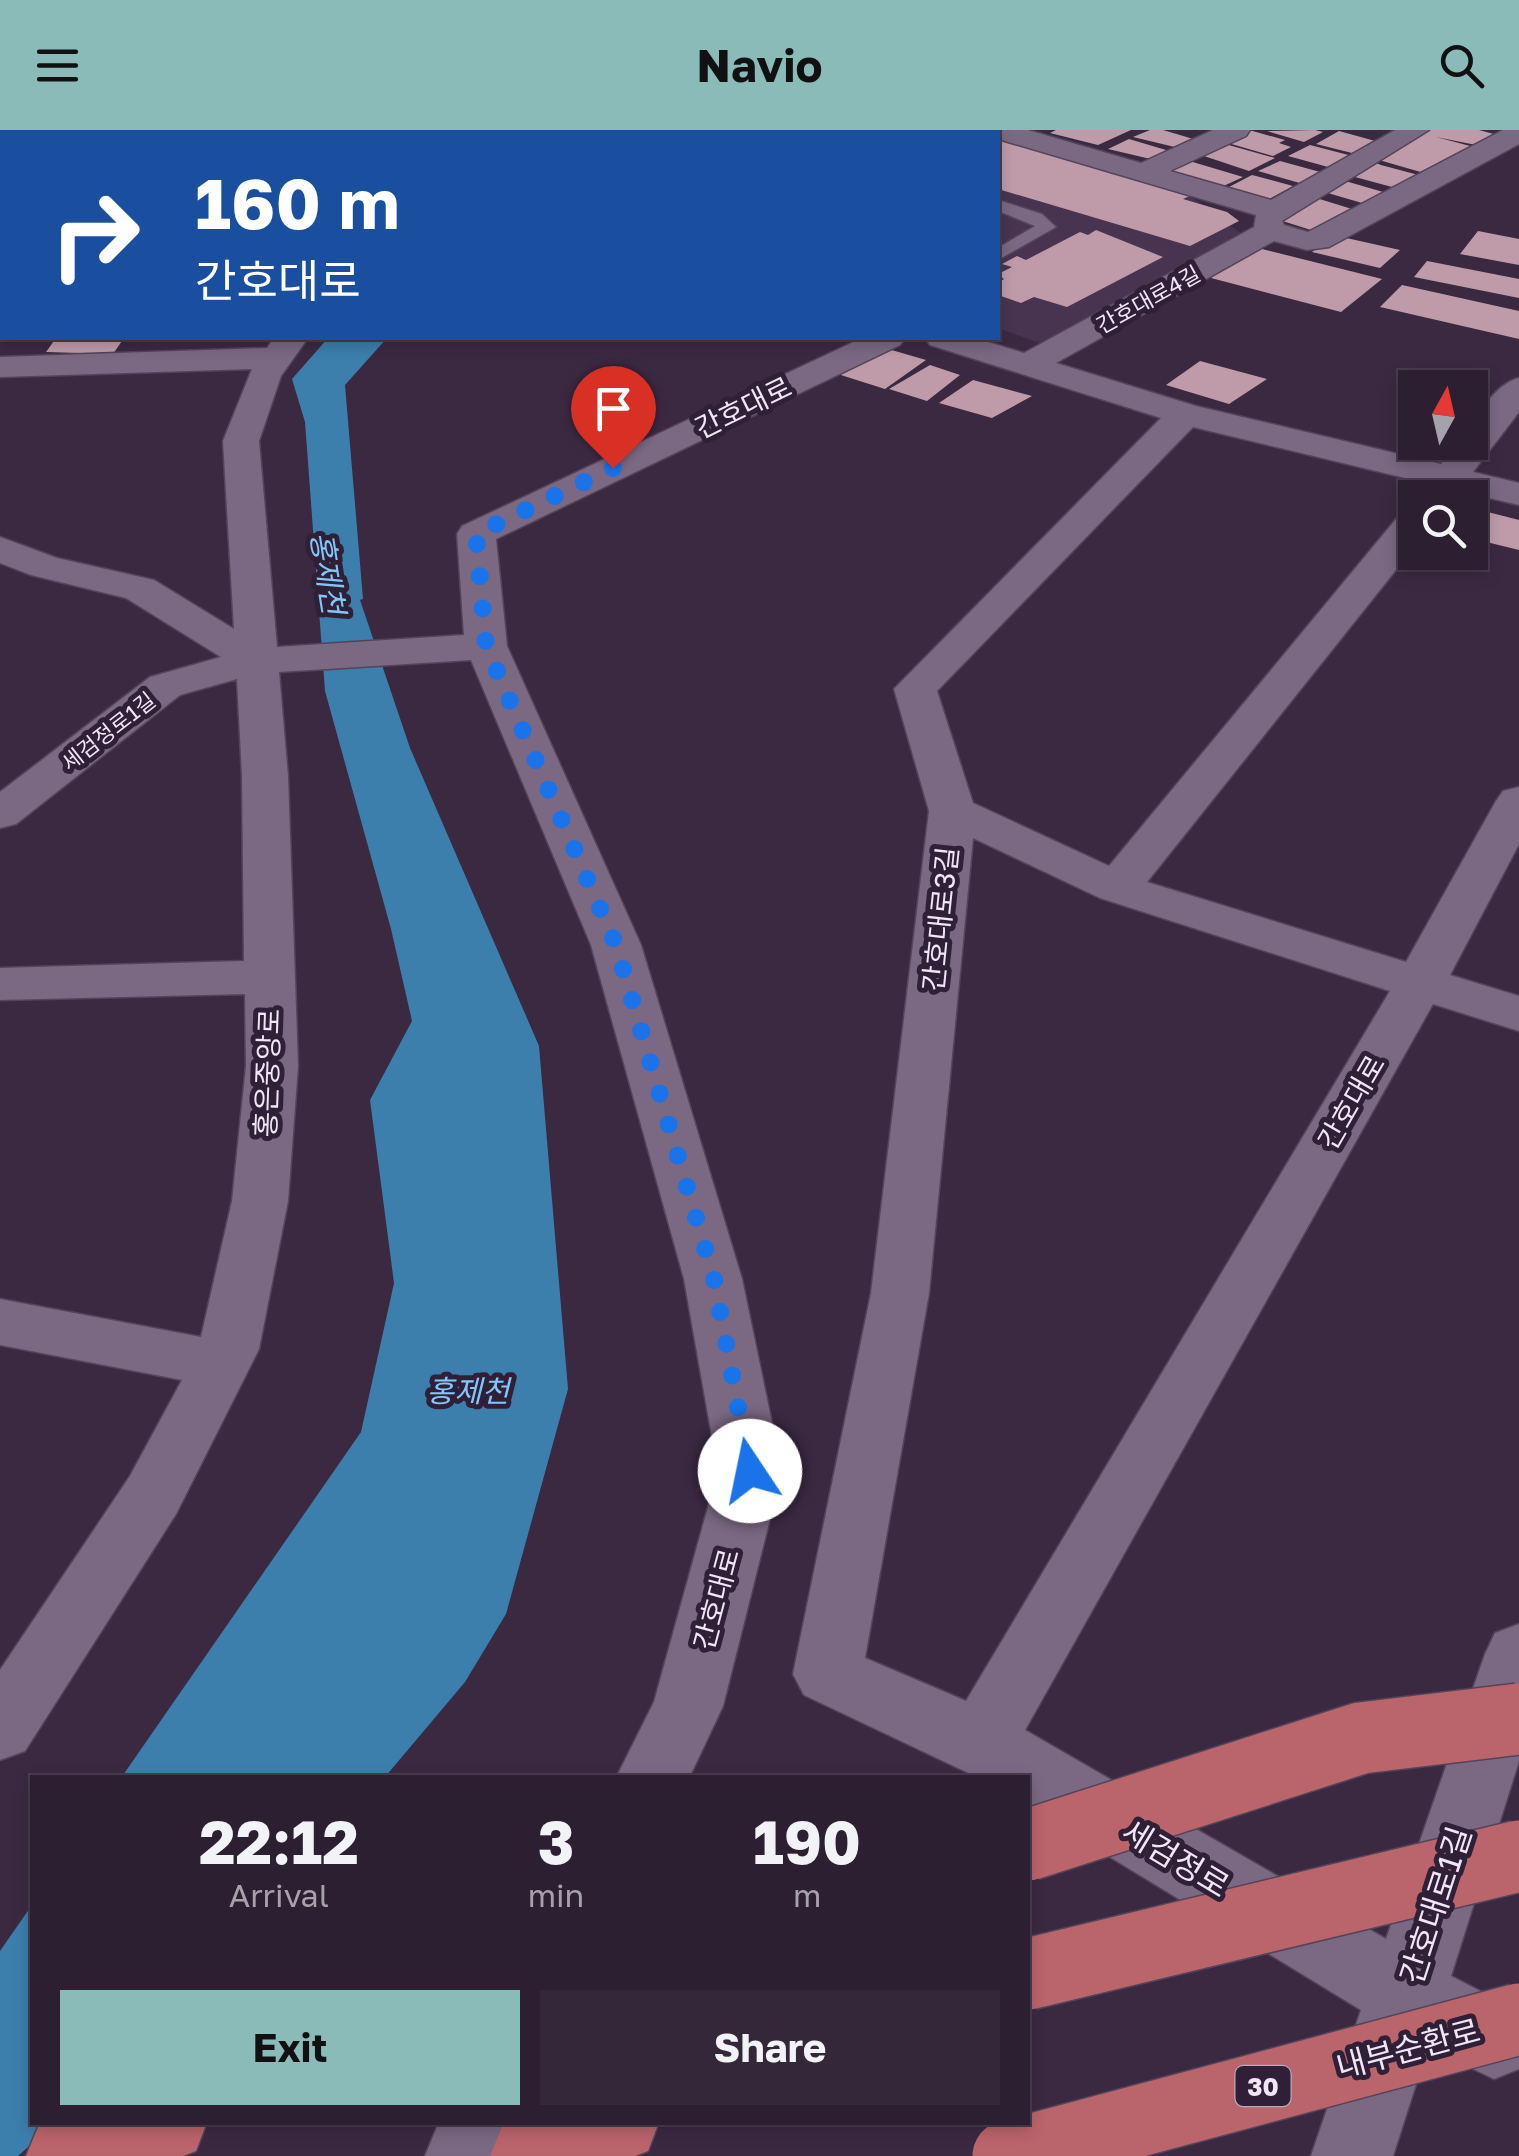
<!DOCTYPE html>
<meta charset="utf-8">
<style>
:root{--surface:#2c1f32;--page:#34273a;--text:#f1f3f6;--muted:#a6a2ac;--line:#483d4d;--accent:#8bbbb9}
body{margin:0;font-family:"Golos Text","Noto Sans KR",sans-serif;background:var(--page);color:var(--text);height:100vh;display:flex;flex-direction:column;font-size:38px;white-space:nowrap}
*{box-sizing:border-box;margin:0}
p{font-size:32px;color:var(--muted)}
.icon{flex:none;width:55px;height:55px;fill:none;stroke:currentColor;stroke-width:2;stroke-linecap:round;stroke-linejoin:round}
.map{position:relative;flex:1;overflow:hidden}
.panel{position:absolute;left:30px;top:1645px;width:1000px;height:350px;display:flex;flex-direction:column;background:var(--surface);border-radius:0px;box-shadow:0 5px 15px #0003,0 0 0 2px var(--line)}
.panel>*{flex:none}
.guide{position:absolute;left:0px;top:0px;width:1000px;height:210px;box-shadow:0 5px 15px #0003,0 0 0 2px var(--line);background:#1a4fa0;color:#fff;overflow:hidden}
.needle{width:65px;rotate:8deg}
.tools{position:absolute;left:1398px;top:240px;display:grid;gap:20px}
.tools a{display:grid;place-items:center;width:90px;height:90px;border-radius:0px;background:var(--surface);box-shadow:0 5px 15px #0003,0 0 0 2px var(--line);font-size:50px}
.pin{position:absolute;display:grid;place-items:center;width:85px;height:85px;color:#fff;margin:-102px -42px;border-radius:50% 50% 50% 0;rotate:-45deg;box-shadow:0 0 10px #0007}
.pin .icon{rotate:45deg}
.me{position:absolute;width:110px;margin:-55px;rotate:349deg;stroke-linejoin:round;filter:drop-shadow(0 0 8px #0008)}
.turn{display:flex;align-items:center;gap:35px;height:210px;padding:0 30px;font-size:45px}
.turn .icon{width:130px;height:130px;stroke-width:2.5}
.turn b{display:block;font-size:70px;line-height:85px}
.eta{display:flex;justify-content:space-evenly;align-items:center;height:170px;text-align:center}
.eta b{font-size:60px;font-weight:700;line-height:70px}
.action{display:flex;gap:20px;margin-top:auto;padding:20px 30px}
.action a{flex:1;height:115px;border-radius:0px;background:var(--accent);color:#111;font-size:40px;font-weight:700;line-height:115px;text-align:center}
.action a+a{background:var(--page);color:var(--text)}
header{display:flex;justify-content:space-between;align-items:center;height:130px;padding:0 30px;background:var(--accent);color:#111;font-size:45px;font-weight:700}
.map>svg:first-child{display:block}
.built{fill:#483450}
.water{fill:#3c7eac}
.building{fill:#bf9baa}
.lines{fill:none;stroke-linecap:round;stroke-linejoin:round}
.service-casing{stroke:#544459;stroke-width:3}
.minor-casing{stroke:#544459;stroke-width:3}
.trunk-casing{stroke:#544459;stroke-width:3}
.service{fill:#7b6883;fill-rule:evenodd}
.minor{fill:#7b6883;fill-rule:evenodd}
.trunk{fill:#ba646b;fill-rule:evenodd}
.trunk-bridge-casing{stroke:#544459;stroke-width:74;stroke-linecap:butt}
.trunk-bridge{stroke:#ba646b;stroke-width:71}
.route{stroke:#1a73e8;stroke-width:18;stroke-dasharray:0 32.4}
.labels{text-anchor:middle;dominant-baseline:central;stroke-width:10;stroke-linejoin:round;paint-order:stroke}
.far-street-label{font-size:22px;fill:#f1e6f6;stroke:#302037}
.shield{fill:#302037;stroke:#b7abbd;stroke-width:2.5}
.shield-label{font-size:25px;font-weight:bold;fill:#f1e6f6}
.street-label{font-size:28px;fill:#f1e6f6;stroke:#302037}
.water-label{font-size:30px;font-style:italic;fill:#82c7fc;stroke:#302037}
.near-street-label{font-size:32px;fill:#f1e6f6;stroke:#302037}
</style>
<header><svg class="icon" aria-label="menu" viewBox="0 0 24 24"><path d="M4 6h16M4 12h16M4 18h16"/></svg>Navio<svg class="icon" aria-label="search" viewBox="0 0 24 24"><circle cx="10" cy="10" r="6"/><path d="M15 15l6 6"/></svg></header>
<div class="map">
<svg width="1519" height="2026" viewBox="0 0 1519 2026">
<rect width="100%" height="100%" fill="#3b2942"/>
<path class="built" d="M998,3L1185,62L1243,105L1040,213L998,198Z"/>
<path class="water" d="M328,208H387L345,255L363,469L360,470L410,618L539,916L568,1259L506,1484L465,1552L385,1647L121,1648L361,1302L394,1153L370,970L412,891L391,799L325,561L305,292L292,249Z
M32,1775V1992L55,1993L18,2026H0V1821Z"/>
<path class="building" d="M1056,0H1131L1098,15L1050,3Z
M1150,0H1163L1200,11L1183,19L1133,7Z
M1249,0L1285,10L1279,13L1291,17L1273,26L1221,11Z
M1315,0L1323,2L1304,12L1267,1Z
M1430,0H1479L1501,6L1481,16L1436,7L1474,17L1431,45L1372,28Z
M1339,1L1386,14L1364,26L1316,14Z
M998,4L1192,65L1183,69L1227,82L1239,91L1190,116L998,59Z
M1129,9L1176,23L1159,31L1108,19Z
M1218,12L1275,28L1249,41L1195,23Z
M1310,15L1360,28L1339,40L1288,26Z
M1186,30L1243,47L1217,59L1167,42Z
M1369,30L1381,35L1426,47L1403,60L1344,44Z
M1280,31L1331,45L1310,56L1258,41Z
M1252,45L1293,56L1269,69L1229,57Z
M1335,48L1390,64L1369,75L1314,59Z
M1313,67L1352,79L1311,100L1273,88Z
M1096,100L1163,127L1067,177L1034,167L1021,173L998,165V153L1004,149L998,144L1012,137L1002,134L1017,126L1026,130L1080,102L1088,105Z
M1478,101L1519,109V135L1460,124Z
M1333,105L1400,120L1380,138L1312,122Z
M1254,117L1382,149L1341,182L1211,148Z
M1427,131L1519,149V168L1414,147Z
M1402,155L1519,181V209L1380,177Z
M56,208H124L113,224L46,222Z
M871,214L926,230L885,259L825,240Z
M1200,231L1267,249L1229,274L1166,255Z
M930,235L960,245L927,271L889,259Z
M973,250L1032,266L992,288L939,273Z
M1476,379L1519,390V420L1470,408V380Z"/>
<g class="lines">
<defs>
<path id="service" d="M820,0H844L845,2H821Z
M998,70L1042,84L1056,97L998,130V118L1035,96L998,81Z"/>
<path id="minor" d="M387,0H417L418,2H389Z
M984,0H1028L1141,33L1213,0H1250L1246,6L1170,41L1271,70L1395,0H1429L1282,91L1284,95L1308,102L1503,0H1519V14L1329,117L1307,120L1274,111L1056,233L1196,276L1441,334L1458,312H1470C1470,290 1496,253 1519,248V282L1473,342L1519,353V375L1459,361L1454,368H1415L1426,353L1193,297L937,561L973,673L1109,736L1401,383L1415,379V416L1147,752L1406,832L1496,671L1503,661L1519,657V714L1450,845L1519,866V901L1433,874L1025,1600L1386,1809L1485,1524L1495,1503L1519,1494V1631L1451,1846L1519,1881V1939L1494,1949L1428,1917L1393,2026H1311L1361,1880L1028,1677V1648H979L804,1565L793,1544L871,1163L929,681L894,559L1161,288L930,215L925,208H975L1024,223L1254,97L1256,85L998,9V2ZM973,708L1100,768L1390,861L966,1571L865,1528L929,1163Z
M0,8L2,9V31L0,30Z
M2,59V79L0,80V60Z
M274,208H308L281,246L259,311L277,517L464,505L457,404L462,396L862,208H905L900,215L496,409L507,516L641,815L742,1149L782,1341L723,1576L689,1648H616L654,1572L718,1341L684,1149L591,815L471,530L279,542L288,646L298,936L288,1071L259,1219L176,1384L25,1621L0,1630V1540L130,1346L182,1250L0,1215V1169L201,1207L232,1071L246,936L245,864L0,870V838L244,831L242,646L237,549L180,565L16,694L0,698V662L150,547L221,527L126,468L31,445L0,433V407L57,428L154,450L234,499L223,311L252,239L0,247V227L267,218Z
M439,1992H523L509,2026H425Z"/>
<path id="trunk" d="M49,1992H207L196,2021L183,2026H26L38,1997Z
M513,1992H659L648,2021L635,2026H490L502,1997Z"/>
</defs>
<use href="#service" class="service-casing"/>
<use href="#minor" class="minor-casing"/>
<use href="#trunk" class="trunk-casing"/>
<use href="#service" class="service"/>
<use href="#minor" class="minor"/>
<use href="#trunk" class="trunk"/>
<defs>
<path id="trunk-bridge" d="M1028,1715L1361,1608L1519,1589
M1028,1844L1519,1726
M1008,2026L1519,1889"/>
</defs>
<use href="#trunk-bridge" class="trunk-bridge-casing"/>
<use href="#trunk-bridge" class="trunk-bridge"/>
</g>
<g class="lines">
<path class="route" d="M613,338L476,404L486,516L616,815L714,1149L750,1341"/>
</g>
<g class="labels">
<g class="far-street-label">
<text transform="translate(1148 169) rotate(-29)">간호대로4길</text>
<text transform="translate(108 601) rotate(-38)">세검정로1길</text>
</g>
<rect class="shield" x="1235.5" y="1936" width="55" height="40" rx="8"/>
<g class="shield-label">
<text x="1263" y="1956">30</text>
</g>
<g class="street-label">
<text transform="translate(743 277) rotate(-26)">간호대로</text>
<text transform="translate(940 789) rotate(-84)">간호대로3길</text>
<text transform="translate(267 943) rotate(-88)">홍은중앙로</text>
<text transform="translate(1351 972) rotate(-60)">간호대로</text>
<text transform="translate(716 1469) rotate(-75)">간호대로</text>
</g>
<g class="water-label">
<text transform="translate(328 443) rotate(81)">홍제천</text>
<text x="468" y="1261">홍제천</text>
</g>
<g class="near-street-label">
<text transform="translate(1176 1728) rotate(31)">세검정로</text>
<text transform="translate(1435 1775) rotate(-72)">간호대로1길</text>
<text transform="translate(1408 1918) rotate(-15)">내부순환로</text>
</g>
</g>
</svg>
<div class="tools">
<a><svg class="needle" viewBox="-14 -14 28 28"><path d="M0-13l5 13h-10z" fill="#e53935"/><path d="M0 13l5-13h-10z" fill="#a6a2ac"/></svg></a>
<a><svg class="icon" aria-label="search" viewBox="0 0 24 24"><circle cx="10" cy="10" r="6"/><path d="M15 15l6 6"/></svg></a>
</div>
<div class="pin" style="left:613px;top:338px;background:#d93025"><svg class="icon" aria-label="arrive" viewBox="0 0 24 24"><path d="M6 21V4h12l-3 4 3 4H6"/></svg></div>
<svg class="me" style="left:750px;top:1341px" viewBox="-20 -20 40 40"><circle r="19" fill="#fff"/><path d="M0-13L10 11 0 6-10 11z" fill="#1a73e8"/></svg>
<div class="guide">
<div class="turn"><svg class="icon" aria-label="right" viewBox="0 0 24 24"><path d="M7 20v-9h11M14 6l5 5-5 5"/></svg><div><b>160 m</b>간호대로</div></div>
</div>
<section class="panel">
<div class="eta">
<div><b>22:12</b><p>Arrival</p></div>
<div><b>3</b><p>min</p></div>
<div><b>190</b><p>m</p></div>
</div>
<div class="action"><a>Exit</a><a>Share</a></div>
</section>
</div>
